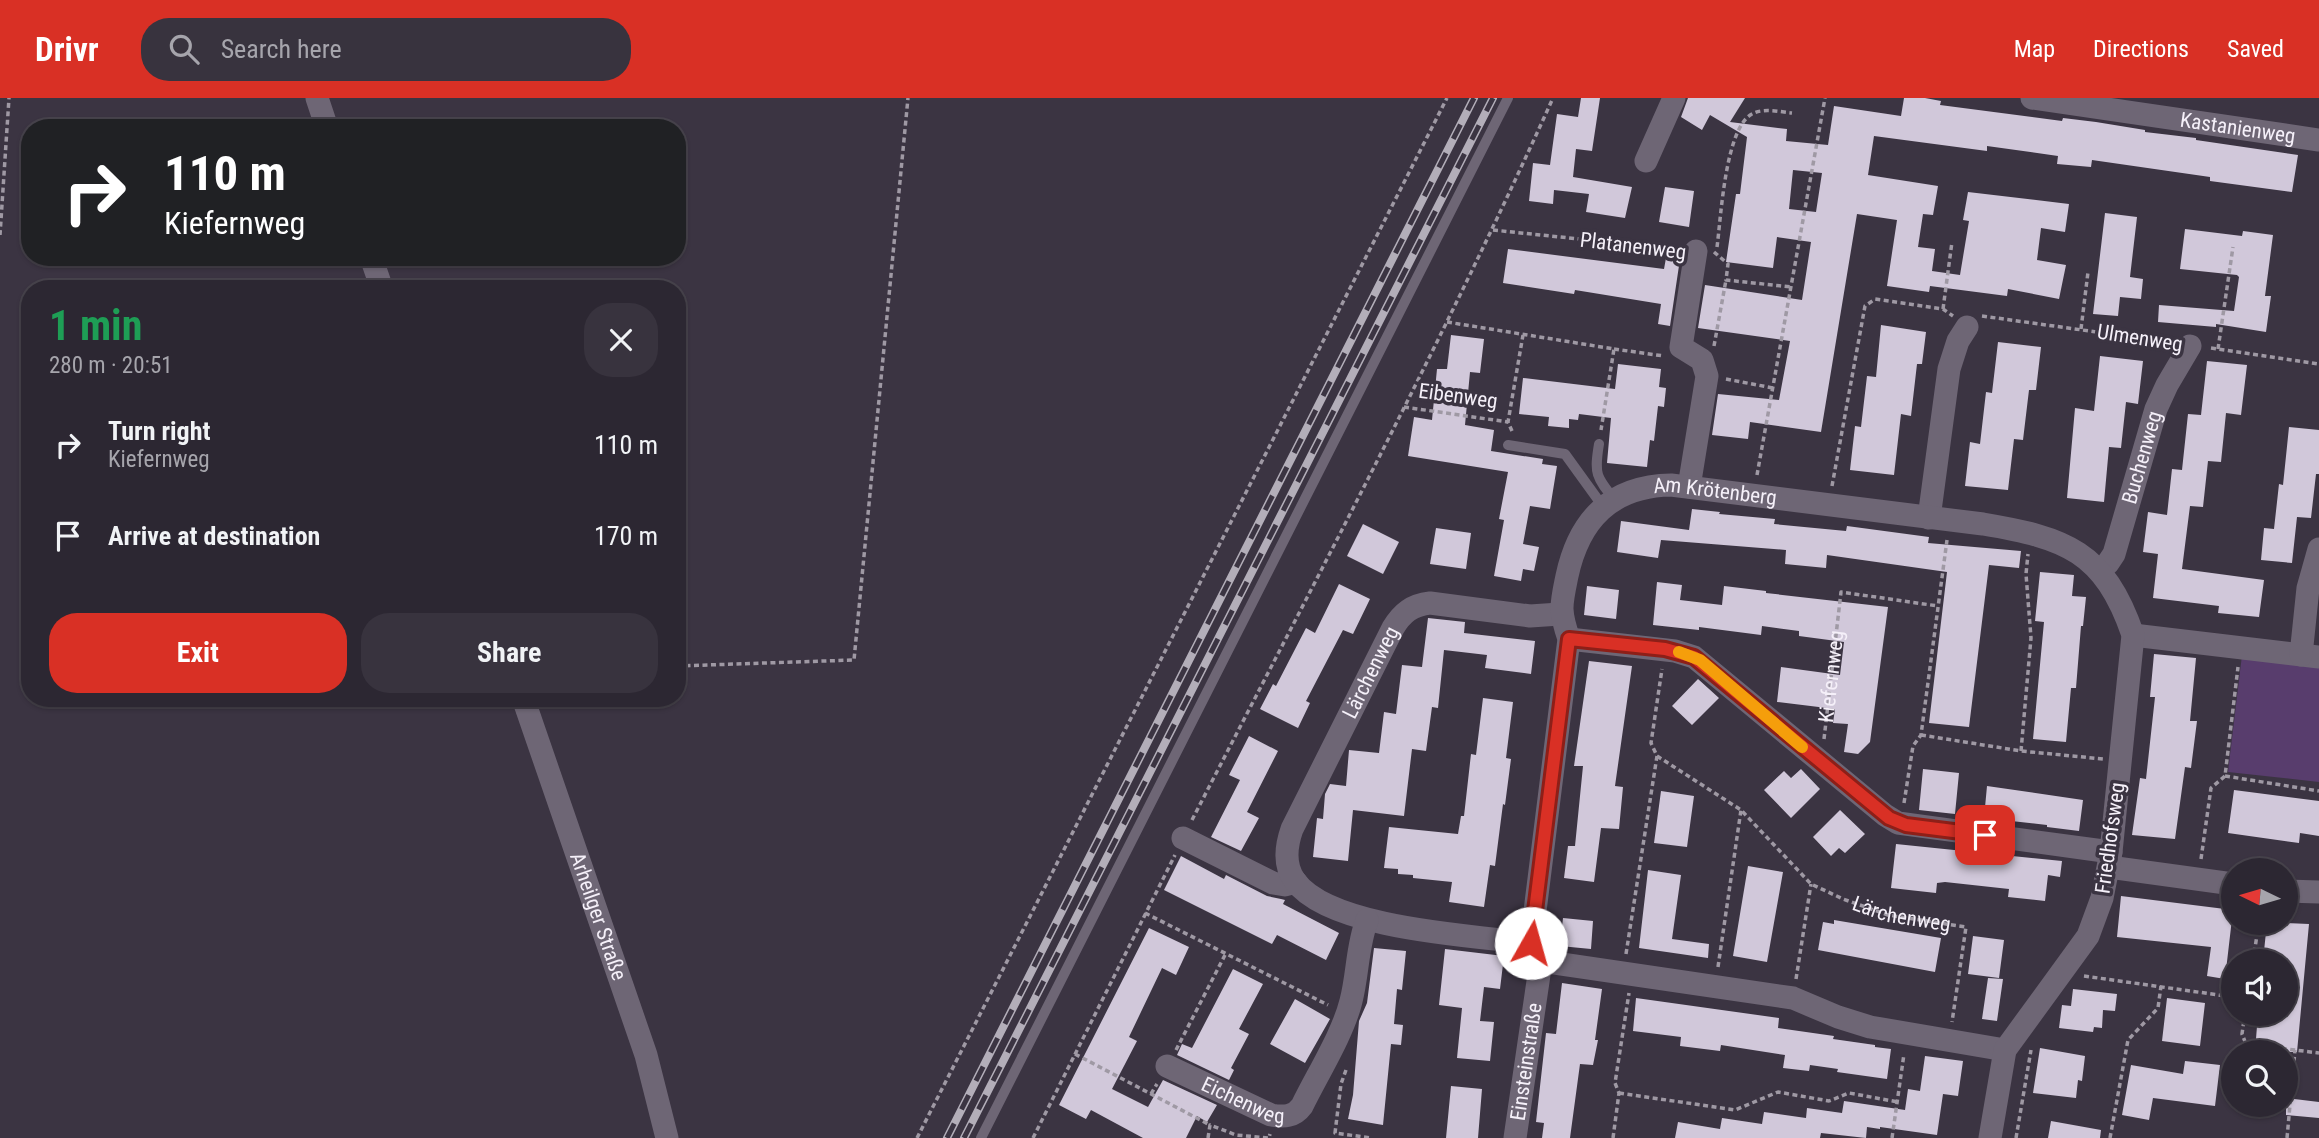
<!DOCTYPE html>
<meta charset="utf-8">
<style>
:root{--surface:#2c2732;--page:#38333e;--text:#f1f3f6;--muted:#a6a5ac;--line:#48444d;--accent:#d93025}
body{margin:0;font-family:"Roboto Condensed",sans-serif;background:var(--page);color:var(--text);height:100vh;display:flex;flex-direction:column;font-size:26px;white-space:nowrap}
*{box-sizing:border-box;margin:0}
p{font-size:23px;color:var(--muted)}
.icon{flex:none;width:38px;height:38px;fill:none;stroke:currentColor;stroke-width:2;stroke-linecap:round;stroke-linejoin:round}
.map{position:relative;flex:1;overflow:hidden}
.sheet{position:absolute;left:21px;top:182px;width:665px;height:427px;display:flex;flex-direction:column;background:var(--surface);border-radius:28px;box-shadow:0 2px 5px #0004,0 0 0 2px var(--line)}
.sheet>*{flex:none}
.hud{position:absolute;left:21px;top:21px;width:665px;height:147px;border-radius:28px;box-shadow:0 2px 5px #0004,0 0 0 2px var(--line);background:#202124;color:#fff;overflow:hidden}
.needle{width:46px;rotate:275deg}
.fabs{position:absolute;left:2221px;top:760px;display:grid;gap:14px}
.fabs a{display:grid;place-items:center;width:77px;height:77px;border-radius:50%;background:var(--surface);box-shadow:0 2px 5px #0004,0 0 0 2px var(--line);font-size:35px}
.pin{position:absolute;display:grid;place-items:center;width:60px;height:60px;color:#fff;margin:-30px;border-radius:14px;box-shadow:0 4px 10px #0006}
.me{position:absolute;width:77px;margin:-38px;rotate:7deg;stroke-linejoin:round;filter:drop-shadow(0 0 5px #0008)}
.turn{display:flex;align-items:center;gap:24px;height:147px;padding:0 28px;font-size:32px}
.turn .icon{width:91px;height:91px;stroke-width:2.5}
.turn b{display:block;font-size:49px;line-height:60px}
.round{display:grid;place-items:center;flex:none;width:74px;height:74px;border-radius:28px;background:var(--page)}
.overview{display:flex;align-items:center;justify-content:space-between;height:119px;padding:0 28px}
h1{font-size:42px;font-weight:700;line-height:52px;color:#1e9e55}
.button{display:flex;gap:14px;margin-top:auto;padding:14px 28px}
.button a{flex:1;height:80px;border-radius:28px;background:var(--accent);color:#fff;font-size:28px;font-weight:700;line-height:80px;text-align:center}
.button a+a{background:var(--page);color:var(--text)}
ul{padding:0;list-style:none}
li{display:flex;align-items:center;gap:21px;height:91px;padding:0 28px}
li div{flex:1}
li b{display:block;font-size:26px}
li em{font-style:normal}
header{display:flex;align-items:center;gap:42px;box-sizing:border-box;height:98px;padding:0 35px;background:var(--accent);color:#fff}
header strong{font-size:33px}
nav{display:flex;gap:38px;margin-inline-start:auto;font-size:24px}
.search{width:490px;height:63px;background:var(--page);display:flex;align-items:center;gap:18px;box-sizing:border-box;padding:0 24px;border-radius:28px;color:var(--muted);font-size:26px}
.map>svg:first-child{display:block}
.green{fill:#583d6d}
.building{fill:#d1c8da;fill-rule:evenodd}
.lines{fill:none;stroke-linecap:round;stroke-linejoin:round}
.path{stroke:#9f99a4;stroke-width:3.5;stroke-dasharray:5 3.5;stroke-linecap:butt}
.lane{stroke:#6e6675;stroke-width:10}
.street{stroke:#6e6675;stroke-width:23}
.rail-casing{stroke:#b3aeb9;stroke-width:8}
.rail{stroke:#3b3442;stroke-width:5;stroke-dasharray:16;stroke-linecap:butt}
.route-casing{stroke:#8d1f18;stroke-width:18}
.route{stroke:#d93025;stroke-width:12}
.slow{stroke:#f59e0b;stroke-width:12}
.labels{text-anchor:middle;dominant-baseline:central;stroke-width:7;stroke-linejoin:round;paint-order:stroke}
.street-label{font-size:21px;fill:#f5f0f9;stroke:#3b3442}
</style>
<header>
<strong>Drivr</strong>
<div class="search"><svg class="icon" aria-label="search" viewBox="0 0 24 24"><circle cx="10" cy="10" r="6"/><path d="M15 15l6 6"/></svg>Search here</div>
<nav><a>Map</a><a>Directions</a><a>Saved</a></nav>
</header>
<div class="map">
<svg width="2319" height="1040" viewBox="0 0 2319 1040">
<rect width="100%" height="100%" fill="#3b3442"/>
<path class="green" d="M2242,557L2319,565V684L2228,674Z"/>
<path class="building" d="M1581,0H1600L1592,53L1576,51L1573,79L1632,89L1625,120L1586,114L1589,96L1554,92L1553,106L1529,103L1533,65L1550,67L1557,16L1578,19Z
M1688,0H1745L1730,24L1787,31L1786,43L1828,47L1834,8L1901,18L1904,0H1925L1941,3L1940,7L2062,23L2063,20L2096,24L2145,32V34L2196,40V42L2298,57L2292,94L2210,83V79L2092,62L2091,69L2057,66L2058,58L1987,48V53L1874,38L1868,77L1938,88L1933,117L1923,116L1918,149L1935,151L1932,173L1960,177L1969,123L1963,122L1968,94L2069,106L2065,134L2041,130L2037,162L2066,167L2059,201L2008,191L2007,198L1930,188L1929,194L1887,188L1897,122L1857,116L1821,334L1750,324L1748,341L1712,337L1718,296L1779,302L1790,243L1698,230L1705,187L1802,202L1811,144L1777,139L1773,170L1726,164L1736,96H1740L1747,39L1710,17L1702,32L1681,19ZM1793,72L1822,75L1816,114L1789,111Z
M1665,89L1694,93L1689,129L1659,124Z
M2105,115L2137,119L2130,179L2143,181L2141,201L2120,199L2118,218L2093,216Z
M2185,131L2242,138L2243,133L2273,137L2265,198H2271L2266,234L2216,226V229L2158,224L2159,207L2234,213L2239,179L2237,177L2180,171Z
M1508,151L1664,171L1666,160L1680,161L1670,228L1658,226L1661,206L1575,192L1574,196L1503,185Z
M1881,227L1926,234L1922,266H1917L1911,318L1901,316L1894,377L1850,372L1855,328L1861,329L1867,278L1876,279Z
M1451,237L1484,241L1480,275L1470,274L1465,327L1494,332L1491,353L1543,361L1542,366L1557,368L1550,411L1530,408L1523,446L1539,449L1534,473L1523,471L1521,483L1494,478L1504,422L1499,421L1508,374L1408,358L1414,319L1432,322L1437,271H1447Z
M1998,244L2041,249L2036,292H2029L2023,342L2014,341L2008,392L1965,388L1970,344L1980,346L1986,294L1992,295Z
M2100,258L2143,263L2138,306L2126,304L2121,350L2109,349L2104,404L2067,400L2075,310L2094,313Z
M2207,263L2247,267L2241,317L2226,315L2221,364L2208,363L2203,409L2190,408L2182,471L2264,482L2259,519L2218,515L2219,508L2153,500L2158,456L2143,454L2148,414L2167,417L2172,371L2182,372L2188,316L2201,317Z
M1618,266L1661,271L1659,289L1666,290L1664,309L1658,308L1654,343L1650,342L1647,369L1607,365L1611,320L1579,316L1578,322L1569,321V330L1548,328L1549,319L1519,316L1523,280L1615,291Z
M2289,329L2319,332V376H2316L2311,420L2297,419L2292,465L2261,462L2264,430L2274,431L2279,386L2283,387Z
M1692,411L1720,414L1719,416L1775,421L1774,426L1846,433L1847,428L1929,439L1928,445L2021,453L2019,470L1989,467L1969,629L1929,625L1947,474L1827,457L1826,470L1785,466L1786,452L1661,442L1658,460L1617,454L1621,423L1689,432Z
M1363,426L1399,444L1383,476L1347,458Z
M1436,430L1471,435L1466,471L1430,466Z
M2040,474L2074,477L2072,498L2086,499L2083,528H2081L2076,590H2071L2066,644L2033,641L2044,524L2035,523Z
M1657,484L1682,487L1680,502L1722,507L1724,488L1766,493V495L1888,509L1870,644L1858,656L1844,654L1848,626L1833,625L1835,611L1777,604L1781,569L1840,577L1844,544L1799,538V533L1762,528L1761,537L1699,529V532L1653,527Z
M1339,486L1370,501L1353,536L1343,532L1306,603L1310,605L1298,630L1260,611L1273,586L1276,588L1306,530L1315,535Z
M1587,488L1619,492L1616,521L1584,517Z
M1428,520L1465,524L1464,535L1535,543L1531,576L1485,570L1487,557L1444,552L1438,610L1432,609L1426,653L1412,651L1404,718L1353,712L1348,763L1313,759L1317,720L1323,721L1325,696L1330,686L1346,688L1349,652L1379,655L1384,614L1396,616L1402,567L1422,569Z
M2154,556L2196,560L2190,623H2197L2191,670L2185,669L2175,741L2132,737L2140,680L2146,681L2155,599H2150Z
M1589,563L1632,568L1615,688L1623,689L1619,731L1601,730L1594,784L1564,780L1568,748H1575L1583,668H1574Z
M1698,581L1719,600L1692,627L1672,608Z
M1483,600L1513,604L1506,660L1511,661L1505,707L1503,706L1495,768L1490,767L1484,809L1449,804L1452,784L1413,780V777L1398,776V771L1384,770L1389,729L1458,736L1461,718H1464L1471,656L1476,657Z
M1249,638L1278,653L1247,714L1259,720L1241,753L1211,739L1240,682L1229,677Z
M1801,671L1820,691L1791,720L1764,692L1784,673L1791,680Z
M1923,671L1959,675L1955,716L1919,712Z
M1987,688L2083,702L2079,733L2047,729V727L1984,720Z
M2234,692L2319,703V738L2300,735L2299,745L2228,735Z
M1661,693L1694,698L1687,749L1654,745Z
M1840,712L1865,736L1845,755L1839,750L1831,758L1813,739Z
M1896,746L2062,763L2060,779L2048,777L2045,803L2008,799L2009,791L1945,784L1937,785L1936,795L1891,790Z
M1181,758L1224,781L1226,777L1267,798L1281,801L1285,802L1283,806L1339,835L1326,862L1277,837L1272,846L1164,792Z
M1748,768L1783,774L1767,864L1733,858Z
M1648,772L1681,777L1672,841L1709,846L1708,860L1639,850Z
M2121,798L2233,812L2225,881L2207,878L2211,849L2117,839Z
M1563,820L1593,823L1591,851L1560,848Z
M1834,822L1941,840L1935,874L1818,852L1823,824L1834,826Z
M2267,824L2309,826L2297,954H2255L2258,915H2286V863H2263Z
M1149,830L1189,849L1176,877L1162,870L1129,939L1137,943L1112,991L1148,1009L1163,982L1217,1007L1207,1024L1197,1018L1186,1040H1143L1091,1012L1086,1021L1059,1007Z
M1973,838L2004,842L1999,880L1968,876Z
M1374,850L1406,853L1402,892L1397,891L1394,926L1403,927L1401,947L1391,946L1383,1027L1348,1021L1353,997L1359,923L1367,905Z
M1445,851L1504,858L1500,891L1484,889L1480,923L1494,924L1490,963L1457,960L1462,910L1439,907Z
M1233,871L1263,886L1239,931L1249,936L1231,970L1234,972L1229,982L1177,957L1182,946L1192,950Z
M1988,880L2003,881L1997,923L1982,921Z
M1562,885L1602,891L1595,942H1598L1593,967L1580,966L1570,1040H1542L1544,1025L1536,1024L1546,935L1556,936Z
M2073,891L2117,896L2115,913L2103,912L2102,930L2094,929L2093,934L2059,930L2062,907L2071,908Z
M1636,900L1779,920L1778,930L1834,938L1833,941L1875,947V949L1891,951L1887,981L1837,974L1838,971L1810,967L1809,973L1783,970L1785,957L1721,947L1720,953L1680,948L1681,939L1633,933Z
M2167,900L2205,905L2200,948L2162,943Z
M1295,901L1330,921L1305,965L1270,946Z
M2040,950L2085,958L2082,983L2078,982L2076,1000L2033,995Z
M1925,958L1963,963L1958,998L1943,996L1937,1037L1880,1029V1031L1867,1029L1866,1040L1821,1035L1820,1040H1675L1678,1024L1720,1031L1722,1020L1762,1026L1764,1014L1806,1020L1807,1010L1842,1015L1844,1003L1905,1012L1908,991L1920,993Z
M2185,963L2220,967L2215,1008L2153,1000L2149,1022L2122,1017L2131,967L2183,976Z
M1451,988L1482,991L1478,1040H1446Z
M2286,1000L2319,1004V1020L2286,1017Z
M2051,1023L2101,1032L2100,1040H2048Z"/>
<g class="lines">
<g class="path">
<path d="M1493,132L1675,151"/>
<path d="M0,137L9,0"/>
<path d="M1717,149C1721,121 1725,26 1754,15C1765,10 1781,14 1792,15"/>
<path d="M1714,154L1728,166L1726,182L1791,189"/>
<path d="M1943,211L1952,144"/>
<path d="M1982,218L2168,244"/>
<path d="M1447,224L1614,251L1601,332"/>
<path d="M2081,231L2088,174"/>
<path d="M1714,248L1726,182"/>
<path d="M2211,250L2319,266"/>
<path d="M1614,251L1664,258"/>
<path d="M2218,251L2233,149"/>
<path d="M1726,281L1773,290"/>
<path d="M1404,309L1508,324"/>
<path d="M1512,333L1508,324L1523,237"/>
<path d="M1757,377L1825,0"/>
<path d="M1832,388L1865,208L1875,201L1943,211L1953,218"/>
<path d="M677,568L854,562L908,0"/>
<path d="M1921,637L2021,653L2103,661"/>
<path id="s1" d="M1824,641L1841,494L1938,508"/>
<path d="M2021,653L2031,540L2026,476L2028,456"/>
<path id="s2" d="M1657,658L1741,712L1811,786L1843,801L1888,817L1966,829L1952,924"/>
<path d="M2225,678L2319,693"/>
<path d="M1904,705L1913,648L1921,637L1947,442"/>
<path d="M1192,722C1315,483 1442,245 1553,0"/>
<path d="M2201,761L2211,690L2225,678L2238,569"/>
<path d="M1145,815L1328,907"/>
<path d="M1626,856L1657,658L1651,645L1662,571"/>
<path d="M2253,863L2259,824"/>
<path d="M1718,869L1741,712"/>
<path d="M2084,878L2233,899"/>
<path d="M1796,881L1811,786"/>
<path d="M2245,915L2242,936L2246,946L2319,955"/>
<path d="M1176,952L1225,857"/>
<path d="M1075,956L1210,1027"/>
<path d="M1346,972L1341,986L1335,1035L1371,1040"/>
<path d="M1619,995L1735,1012L1778,994L1829,1003L1849,995L1898,1004"/>
<path d="M1151,996L1157,986"/>
<path d="M917,1040L1447,0"/>
<path d="M1033,1040L1175,757"/>
<path d="M1208,1040L1210,1027L1236,1037L1269,1040L1270,1036"/>
<path d="M1613,1040L1619,995L1615,985L1629,895"/>
<path d="M1892,1040L1904,956"/>
<path d="M2016,1040L2031,952"/>
<path d="M2110,1040L2128,942L2158,910L2161,888"/>
<path d="M2287,1040L2295,952"/>
</g>
<path class="lane" d="M1599,346C1594,376 1596,379 1615,402
M1508,347L1565,356L1604,410
M981,1040L1508,0"/>
<g class="street">
<path d="M317,0L327,30"/>
<path id="s3" d="M2032,0L2319,42"/>
<path d="M1646,63L1674,0"/>
<path d="M371,159L382,191"/>
<path d="M1689,389L1707,278L1702,262L1681,249L1696,153"/>
<path d="M1929,420L1949,271L1958,243L1967,229"/>
<path id="s4" d="M2100,472L2108,465L2114,456L2156,311L2167,287L2190,248"/>
<path d="M2133,537L2319,559"/>
<path d="M1569,541L1675,553L1694,559L1885,717L1898,725L2111,754"/>
<path d="M2301,557L2308,490L2319,451"/>
<path id="s5" d="M523,600L646,957L667,1040"/>
<path d="M1183,740L1273,785L1285,787L1296,784"/>
<path d="M2109,769L2233,786"/>
<path d="M2286,793L2319,794"/>
<path id="s6" d="M1531,845C1474,838 1330,831 1295,783C1284,768 1286,748 1292,731L1393,530C1402,515 1412,507 1430,505L1530,518L1560,516"/>
<path d="M1541,863L1793,900L1838,919L1870,929L2005,952"/>
<path id="s7" d="M1167,968L1271,1017C1284,1019 1294,1019 1302,1008C1317,977 1343,936 1351,903C1358,876 1357,848 1367,822"/>
<path id="s8" d="M1515,1040L1541,863L1531,845L1569,541C1559,512 1561,507 1567,478C1579,422 1611,388 1671,387L1983,426C2066,440 2104,453 2133,537L2111,754L2102,800L2088,838L2005,952L1990,1040"/>
</g>
<defs>
<path id="rail" d="M947,1040L1474,0
M964,1040L1493,0"/>
</defs>
<use href="#rail" class="rail-casing"/>
<use href="#rail" class="rail"/>
</g>
<g class="lines">
<defs>
<path id="route" d="M1531,845L1569,541L1665,551L1694,559L1889,720L1906,727L1985,737"/>
</defs>
<use href="#route" class="route-casing"/>
<use href="#route" class="route"/>
<path class="slow" d="M1679,554L1700,562L1802,649"/>
</g>
<g class="labels">
<g class="street-label">
<text stroke="none"><textPath href="#s3" startOffset="208">Kastanienweg</textPath></text>
<text transform="translate(1633 148) rotate(7)">Platanenweg</text>
<text transform="translate(2140 240) rotate(9)">Ulmenweg</text>
<text transform="translate(1458 298) rotate(8)">Eibenweg</text>
<text stroke="none"><textPath href="#s4" startOffset="122">Buchenweg</textPath></text>
<text stroke="none"><textPath href="#s8" startOffset="766">Am Krötenberg</textPath></text>
<text stroke="none"><textPath href="#s6" startOffset="478">Lärchenweg</textPath></text>
<text stroke="none"><textPath href="#s1" startOffset="63">Kiefernweg</textPath></text>
<text transform="translate(2110 740) rotate(-82)">Friedhofsweg</text>
<text stroke="none"><textPath href="#s2" startOffset="298">Lärchenweg</textPath></text>
<text stroke="none"><textPath href="#s5" startOffset="231">Arheilger Straße</textPath></text>
<text stroke="none"><textPath href="#s8" startOffset="77">Einsteinstraße</textPath></text>
<text stroke="none"><textPath href="#s7" startOffset="84">Eichenweg</textPath></text>
</g>
</g>
</svg>
<div class="fabs">
<a><svg class="needle" viewBox="-14 -14 28 28"><path d="M0-13l5 13h-10z" fill="#e53935"/><path d="M0 13l5-13h-10z" fill="#a6a5ac"/></svg></a>
<a><svg class="icon" aria-label="sound" viewBox="0 0 24 24"><path d="M4 9h4l5-4v14l-5-4H4zM17 9q2 3 0 6"/></svg></a>
<a><svg class="icon" aria-label="search" viewBox="0 0 24 24"><circle cx="10" cy="10" r="6"/><path d="M15 15l6 6"/></svg></a>
</div>
<div class="pin" style="left:1985px;top:737px;background:#d93025"><svg class="icon" aria-label="arrive" viewBox="0 0 24 24"><path d="M6 21V4h12l-3 4 3 4H6"/></svg></div>
<svg class="me" style="left:1531px;top:845px" viewBox="-20 -20 40 40"><circle r="19" fill="#fff"/><path d="M0-13L10 11 0 6-10 11z" fill="#d93025"/></svg>
<div class="hud">
<div class="turn"><svg class="icon" aria-label="right" viewBox="0 0 24 24"><path d="M7 20v-9h11M14 6l5 5-5 5"/></svg><div><b>110 m</b>Kiefernweg</div></div>
</div>
<section class="sheet">
<div class="overview"><div><h1>1 min</h1><p>280 m · 20:51</p></div><a class="round"><svg class="icon" aria-label="close" viewBox="0 0 24 24"><path d="M6 6l12 12M18 6L6 18"/></svg></a></div>
<ul>
<li><svg class="icon" aria-label="right" viewBox="0 0 24 24"><path d="M7 20v-9h11M14 6l5 5-5 5"/></svg><div><b>Turn right</b><p>Kiefernweg</p></div><em>110 m</em></li>
<li><svg class="icon" aria-label="arrive" viewBox="0 0 24 24"><path d="M6 21V4h12l-3 4 3 4H6"/></svg><div><b>Arrive at destination</b></div><em>170 m</em></li>
</ul>
<div class="button"><a>Exit</a><a>Share</a></div>
</section>
</div>
